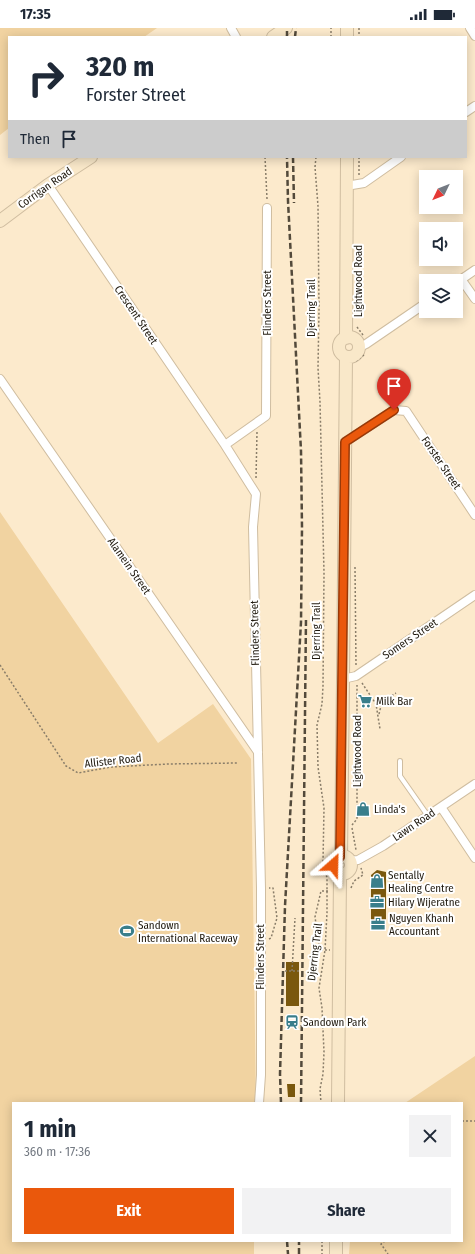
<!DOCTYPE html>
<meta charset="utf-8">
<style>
:root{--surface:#fff;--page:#f2f2f3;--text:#1f2937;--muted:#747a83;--accent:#ea580c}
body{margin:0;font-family:"Fira Sans Condensed",sans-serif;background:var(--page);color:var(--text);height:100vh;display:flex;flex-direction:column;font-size:15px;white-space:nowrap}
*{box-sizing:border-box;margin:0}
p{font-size:13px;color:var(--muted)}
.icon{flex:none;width:22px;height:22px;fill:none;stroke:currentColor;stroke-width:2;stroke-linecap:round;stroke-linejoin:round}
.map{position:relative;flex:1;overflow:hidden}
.details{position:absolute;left:12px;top:1074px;width:451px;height:140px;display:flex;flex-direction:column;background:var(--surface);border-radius:0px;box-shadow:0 2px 10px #0003}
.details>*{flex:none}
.banner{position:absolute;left:8px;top:8px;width:459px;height:122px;border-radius:0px;box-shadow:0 2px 10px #0003;background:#fff;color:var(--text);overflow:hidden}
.needle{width:26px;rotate:227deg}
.controls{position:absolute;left:419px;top:142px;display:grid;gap:8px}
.controls a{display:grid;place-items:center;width:44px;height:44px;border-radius:0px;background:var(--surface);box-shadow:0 2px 10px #0003;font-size:20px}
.pin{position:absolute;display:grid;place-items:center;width:34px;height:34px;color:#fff;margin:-41px -17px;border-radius:50% 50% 50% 0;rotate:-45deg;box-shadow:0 0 4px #0007}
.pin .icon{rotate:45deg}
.me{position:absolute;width:44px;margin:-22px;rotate:25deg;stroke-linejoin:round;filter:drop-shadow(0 0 3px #0008)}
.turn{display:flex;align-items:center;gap:14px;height:84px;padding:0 12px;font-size:18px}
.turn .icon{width:52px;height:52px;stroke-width:2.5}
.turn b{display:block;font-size:28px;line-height:34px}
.then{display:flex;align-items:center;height:38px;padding:0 12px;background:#0003;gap:8px;font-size:15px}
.round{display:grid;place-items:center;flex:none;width:42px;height:42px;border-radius:0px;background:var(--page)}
.overview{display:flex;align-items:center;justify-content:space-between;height:68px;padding:0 12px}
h1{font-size:24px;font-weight:700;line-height:30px}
.primary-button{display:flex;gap:8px;margin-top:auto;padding:8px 12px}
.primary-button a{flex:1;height:46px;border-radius:0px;background:var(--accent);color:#fff;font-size:16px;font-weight:700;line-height:46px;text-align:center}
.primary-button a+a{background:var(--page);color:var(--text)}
.status{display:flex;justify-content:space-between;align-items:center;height:28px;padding:0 20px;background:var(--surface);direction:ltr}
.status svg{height:11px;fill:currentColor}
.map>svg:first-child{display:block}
.green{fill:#f1d3a1}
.building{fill:#7a580e}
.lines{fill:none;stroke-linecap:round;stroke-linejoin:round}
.service-casing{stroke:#cfbda0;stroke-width:6}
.minor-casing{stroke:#cfbda0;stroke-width:10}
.secondary-casing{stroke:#cfbda0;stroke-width:14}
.path{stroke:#897d69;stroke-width:1.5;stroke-dasharray:2 2;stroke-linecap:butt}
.service{stroke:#fff;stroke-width:4}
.minor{stroke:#fff;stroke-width:8}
.secondary{stroke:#f9e8c9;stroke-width:12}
.rail{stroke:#534a3b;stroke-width:2.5;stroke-dasharray:6 3;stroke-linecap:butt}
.route-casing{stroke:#983908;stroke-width:10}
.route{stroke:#ea580c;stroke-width:7}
.labels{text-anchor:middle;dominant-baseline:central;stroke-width:4;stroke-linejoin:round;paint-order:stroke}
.street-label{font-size:11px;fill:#1e180d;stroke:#fff}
.poi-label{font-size:11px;fill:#1e180d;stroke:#fff;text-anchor:start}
</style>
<div class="status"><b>17:35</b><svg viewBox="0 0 49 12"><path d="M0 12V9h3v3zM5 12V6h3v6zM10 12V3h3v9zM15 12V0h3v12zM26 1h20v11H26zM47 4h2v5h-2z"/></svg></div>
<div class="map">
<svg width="475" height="1226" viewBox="0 0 475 1226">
<rect width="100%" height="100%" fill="#fceacc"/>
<path class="green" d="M0,0H157L144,9H9V100L0,107Z
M0,484L158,715L213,676L251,731L256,1075H13V1213H254V1226H0Z
M475,1028V1226H349L350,1213H462V1075H405Z"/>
<path class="building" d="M377,842L386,844V892L373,901L371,897V847Z
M286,934H299V978H286Z
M287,1056H295V1069H288Z"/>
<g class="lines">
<defs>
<path id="service" d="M400,733V748L428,788"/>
<path id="minor" d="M231,0L236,9
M470,0L475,8
M466,84L475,78
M48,157L225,417
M346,158L364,155L401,129
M461,251L475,271
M456,255L475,242
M360,319L366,316L426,275
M0,351L258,724
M345,414L394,382L406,383L475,487
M343,651L356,648L475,567
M441,779L475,830
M350,833L358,832L383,818L475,756
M259,1075L261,1047V860L253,499L256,466L225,417L266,388L267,180"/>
<path id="secondary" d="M273,9L286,0
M347,9V0
M0,193L48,157L91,129
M339 319a10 10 0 1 1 20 0a10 10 0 1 1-20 0Z
M346,310L347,129
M333 837a9 9 0 1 1 18 0a9 9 0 1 1-18 0Z
M341,829L343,651L346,329
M338,1075L340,846
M336,1226V1213"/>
</defs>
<use href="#service" class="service-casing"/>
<use href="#minor" class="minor-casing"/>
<use href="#secondary" class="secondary-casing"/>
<path class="path" d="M359,0V9
M331,9V0
M265,129L267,171
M316,129L315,139L318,178L319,282L318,340L320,374L324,545L323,658L322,676L317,697L318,739L324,780L323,834L327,850V885L325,922L319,960L322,980L324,1024L323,1046L320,1061L321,1075
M359,147V129
M357,299L363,307
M356,333L364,327
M256,450L257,404
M355,539L356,637
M0,637L66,738L78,745L111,739L168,736L237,735
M362,655L376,676L380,701
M379,686L382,674L396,665
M352,797L357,791V657
M352,800L356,822
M351,860L354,853L363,847L361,840
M328,863H321L315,889L320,922H330
M269,911L271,910L277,890L273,860H269
M285,943H300
M292,943L295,890
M462,1093H475
M322,1213V1226
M385,1213L381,1216L388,1226"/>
<use href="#service" class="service"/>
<use href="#minor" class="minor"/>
<use href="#secondary" class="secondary"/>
<path class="rail" d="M287,9V0
M295,9L296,0
M293,129L294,175
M281,1075L280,1046L285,878L301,594L302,500L301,423L288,173L287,129
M301,1075L306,589
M287,1213L288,1226
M299,1226V1213"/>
</g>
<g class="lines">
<defs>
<path id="route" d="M333,837L335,831L340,829L345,414L394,382"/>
</defs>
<use href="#route" class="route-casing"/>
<use href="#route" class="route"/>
</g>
<defs>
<symbol id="supermarket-bare" viewBox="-9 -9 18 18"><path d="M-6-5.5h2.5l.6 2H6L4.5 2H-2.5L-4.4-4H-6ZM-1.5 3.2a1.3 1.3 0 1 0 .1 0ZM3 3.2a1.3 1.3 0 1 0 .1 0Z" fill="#397e8b" stroke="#fff" stroke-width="2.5" paint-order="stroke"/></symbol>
<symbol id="shop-bare" viewBox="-9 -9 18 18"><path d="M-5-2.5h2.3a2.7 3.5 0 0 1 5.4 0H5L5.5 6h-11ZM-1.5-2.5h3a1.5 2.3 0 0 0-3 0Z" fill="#397e8b" stroke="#fff" stroke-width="2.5" paint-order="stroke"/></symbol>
<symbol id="office-bare" viewBox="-9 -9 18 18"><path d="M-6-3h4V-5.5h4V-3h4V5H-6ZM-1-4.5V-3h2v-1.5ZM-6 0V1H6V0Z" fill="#397e8b" stroke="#fff" stroke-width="2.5" paint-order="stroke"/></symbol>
<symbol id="stadium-bare" viewBox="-9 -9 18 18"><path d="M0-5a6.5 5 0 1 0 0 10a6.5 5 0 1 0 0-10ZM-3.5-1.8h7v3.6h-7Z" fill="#397e8b" stroke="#fff" stroke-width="2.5" paint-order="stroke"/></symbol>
<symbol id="station-bare" viewBox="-9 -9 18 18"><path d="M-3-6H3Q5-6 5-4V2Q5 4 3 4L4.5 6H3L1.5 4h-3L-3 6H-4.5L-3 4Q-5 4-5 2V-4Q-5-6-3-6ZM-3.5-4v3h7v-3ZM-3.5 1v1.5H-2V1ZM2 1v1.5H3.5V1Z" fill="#397e8b" stroke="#fff" stroke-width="2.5" paint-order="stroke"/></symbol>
</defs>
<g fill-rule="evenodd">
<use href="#supermarket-bare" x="355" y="663" width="20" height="20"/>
<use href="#shop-bare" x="353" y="771" width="20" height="20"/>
<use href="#shop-bare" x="367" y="843" width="20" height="20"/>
<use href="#office-bare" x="367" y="864" width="20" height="20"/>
<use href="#office-bare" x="368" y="886" width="20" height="20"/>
<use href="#stadium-bare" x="117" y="893" width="20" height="20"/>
<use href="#station-bare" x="282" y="984" width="20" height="20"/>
</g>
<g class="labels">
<g class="street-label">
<text transform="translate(45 160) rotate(-35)">Corrigan Road</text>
<text transform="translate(358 253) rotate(-90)">Lightwood Road</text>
<text transform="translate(267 275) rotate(-90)">Flinders Street</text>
<text transform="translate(311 280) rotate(-90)">Djerring Trail</text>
<text transform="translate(136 287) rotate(56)">Crescent Street</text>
<text transform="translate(441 435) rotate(56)">Forster Street</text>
<text transform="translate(129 538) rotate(55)">Alamein Street</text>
<text transform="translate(316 603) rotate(-90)">Djerring Trail</text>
<text transform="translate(255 605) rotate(-91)">Flinders Street</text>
<text transform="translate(410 611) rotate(-34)">Somers Street</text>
<text transform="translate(357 723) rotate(-90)">Lightwood Road</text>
<text transform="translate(113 733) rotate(-6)">Allister Road</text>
<text transform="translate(414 797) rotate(-34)">Lawn Road</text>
<text transform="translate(315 924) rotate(-83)">Djerring Trail</text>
<text transform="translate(260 929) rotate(-90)">Flinders Street</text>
</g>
<g class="poi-label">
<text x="376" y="673">Milk Bar</text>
<text x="374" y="781">Linda's</text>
<text x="388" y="847">Sentally<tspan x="388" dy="13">Healing Centre</tspan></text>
<text x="388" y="874">Hilary Wijeratne</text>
<text x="389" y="890">Nguyen Khanh<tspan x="389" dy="13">Accountant</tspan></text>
<text x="138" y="897">Sandown<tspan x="138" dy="13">International Raceway</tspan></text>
<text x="303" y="994">Sandown Park</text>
</g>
</g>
</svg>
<div class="controls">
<a><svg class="needle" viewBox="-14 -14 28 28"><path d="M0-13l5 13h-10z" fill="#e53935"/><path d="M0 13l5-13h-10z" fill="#747a83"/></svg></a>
<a><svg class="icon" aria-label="sound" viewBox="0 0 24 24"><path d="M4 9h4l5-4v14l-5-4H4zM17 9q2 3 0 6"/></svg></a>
<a><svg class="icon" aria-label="layers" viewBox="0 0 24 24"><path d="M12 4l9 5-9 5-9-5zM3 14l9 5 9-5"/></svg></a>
</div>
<div class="pin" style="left:394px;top:382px;background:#d93025"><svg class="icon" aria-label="arrive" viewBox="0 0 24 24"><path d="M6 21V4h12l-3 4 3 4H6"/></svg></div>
<svg class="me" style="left:333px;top:837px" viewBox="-20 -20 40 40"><path d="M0-17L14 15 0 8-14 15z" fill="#ea580c" stroke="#fff" stroke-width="4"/></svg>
<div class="banner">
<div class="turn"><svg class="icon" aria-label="right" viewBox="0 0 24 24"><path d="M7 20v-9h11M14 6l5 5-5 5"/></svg><div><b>320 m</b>Forster Street</div></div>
<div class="then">Then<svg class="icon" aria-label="arrive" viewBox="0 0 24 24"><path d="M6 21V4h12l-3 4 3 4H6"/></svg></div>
</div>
<section class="details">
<div class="overview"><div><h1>1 min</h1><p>360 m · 17:36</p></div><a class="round"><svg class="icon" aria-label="close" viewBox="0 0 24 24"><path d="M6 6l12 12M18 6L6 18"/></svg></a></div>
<div class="primary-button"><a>Exit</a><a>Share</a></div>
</section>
</div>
